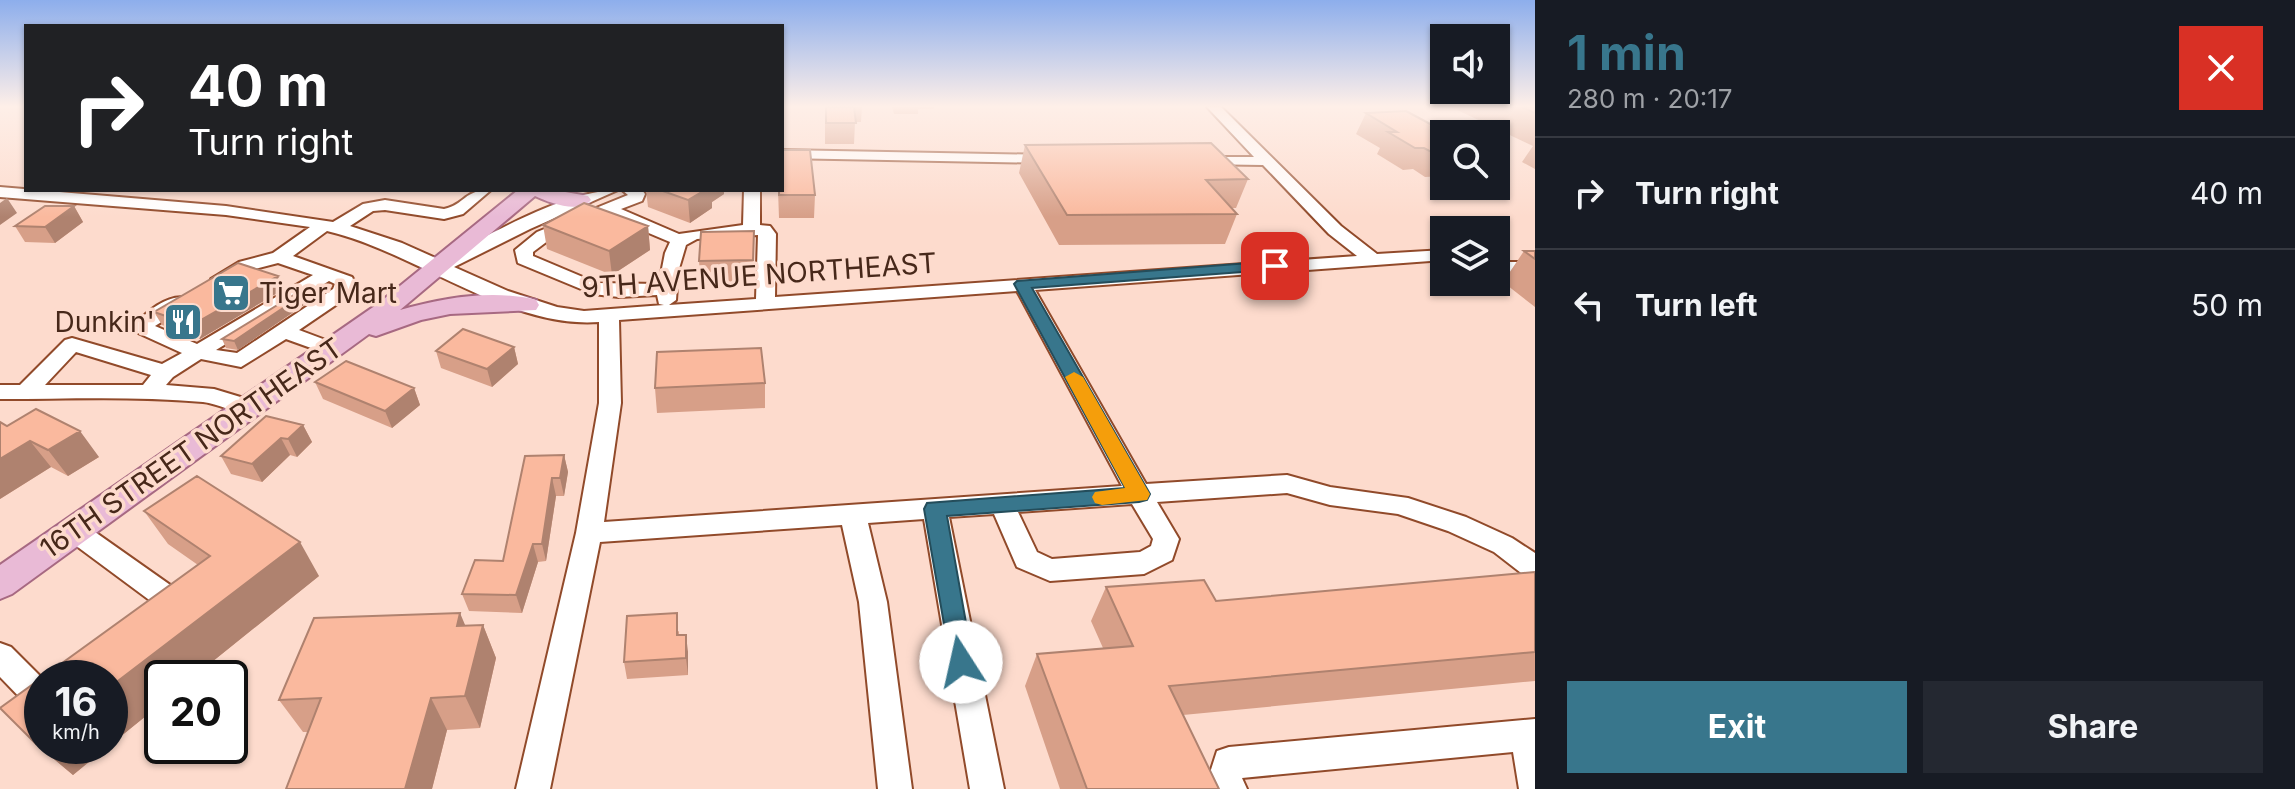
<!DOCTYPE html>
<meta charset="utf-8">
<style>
:root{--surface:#171b24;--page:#242831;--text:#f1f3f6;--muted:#9ea1a6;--line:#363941;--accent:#38768c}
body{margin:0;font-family:Inter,sans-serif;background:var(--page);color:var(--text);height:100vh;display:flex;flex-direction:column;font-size:30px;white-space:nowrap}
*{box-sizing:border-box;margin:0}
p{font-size:26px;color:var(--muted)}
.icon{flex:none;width:44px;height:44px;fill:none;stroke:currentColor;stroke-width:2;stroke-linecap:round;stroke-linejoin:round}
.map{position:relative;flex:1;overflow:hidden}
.side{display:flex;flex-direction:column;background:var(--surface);width:760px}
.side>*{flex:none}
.top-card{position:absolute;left:24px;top:24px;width:760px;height:168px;border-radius:0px;box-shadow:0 2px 6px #0004;background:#202124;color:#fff;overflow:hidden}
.controls{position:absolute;left:1430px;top:24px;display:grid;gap:16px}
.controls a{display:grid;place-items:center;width:80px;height:80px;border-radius:0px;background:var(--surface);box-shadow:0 2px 6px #0004;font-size:40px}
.speed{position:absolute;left:24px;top:660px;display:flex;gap:16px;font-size:40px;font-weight:700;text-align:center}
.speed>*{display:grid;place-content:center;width:104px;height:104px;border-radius:50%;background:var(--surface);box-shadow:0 2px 6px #0004;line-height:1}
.speed small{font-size:20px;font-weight:400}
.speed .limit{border:4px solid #111;border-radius:12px;background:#fff;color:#111}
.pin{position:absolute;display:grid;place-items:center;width:68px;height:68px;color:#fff;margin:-34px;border-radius:16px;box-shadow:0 4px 12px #0006}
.me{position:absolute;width:88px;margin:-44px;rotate:350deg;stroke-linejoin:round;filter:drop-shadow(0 0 6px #0008)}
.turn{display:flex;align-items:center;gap:28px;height:168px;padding:0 32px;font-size:36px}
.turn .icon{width:104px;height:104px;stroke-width:2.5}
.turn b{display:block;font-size:56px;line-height:68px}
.round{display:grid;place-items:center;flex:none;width:84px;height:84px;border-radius:0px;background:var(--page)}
.overview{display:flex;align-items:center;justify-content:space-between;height:136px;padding:0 32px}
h1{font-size:48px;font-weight:700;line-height:60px;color:var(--accent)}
.primary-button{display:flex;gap:16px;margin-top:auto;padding:16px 32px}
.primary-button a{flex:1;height:92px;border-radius:0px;background:var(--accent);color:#fff;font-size:32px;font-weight:700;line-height:92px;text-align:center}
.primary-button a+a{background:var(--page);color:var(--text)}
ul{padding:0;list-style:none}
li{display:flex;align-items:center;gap:24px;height:112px;padding:0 32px;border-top:2px solid var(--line)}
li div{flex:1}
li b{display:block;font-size:30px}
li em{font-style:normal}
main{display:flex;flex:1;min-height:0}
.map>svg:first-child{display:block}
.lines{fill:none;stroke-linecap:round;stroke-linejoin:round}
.minor-casing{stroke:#914a2a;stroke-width:4}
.major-casing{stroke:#a76982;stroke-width:4}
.minor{fill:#fff;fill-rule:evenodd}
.major{fill:#e9bad6;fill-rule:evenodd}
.wall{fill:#d79f88}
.shaded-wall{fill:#af826f}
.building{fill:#fab99e;stroke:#af826f;stroke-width:2}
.route{fill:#38768c;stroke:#244d5b;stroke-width:2}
.slow{fill:#f59e0b}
.labels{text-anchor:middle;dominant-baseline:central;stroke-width:7;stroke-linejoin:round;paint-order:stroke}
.street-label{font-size:28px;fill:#47281a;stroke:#fddbcd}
.poi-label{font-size:28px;fill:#47281a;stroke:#fddbcd;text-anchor:start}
</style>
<main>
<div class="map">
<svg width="1535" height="789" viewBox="0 0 1535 789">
<rect width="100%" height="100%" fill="#fddbcd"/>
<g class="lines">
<defs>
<path id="minor" d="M1207,107H1221L1341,226L1377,254L1444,250V260L1035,290L1146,484L1287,475L1330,487L1408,498L1466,517L1512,538L1535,553V579L1525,576L1494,552L1448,531L1398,514L1330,505L1287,493L1157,502L1179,539L1172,560L1144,574L1050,581L1017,567L994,514L949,517L1004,789H970L924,519L868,523L887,602L912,789H878L859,602L842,525L600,542L550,789H516L576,533L599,403V322C507,329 417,252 327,231L293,256L352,277L354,281L349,296L299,330L339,345L342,349L339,353H325L286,339L241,367L201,359L173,377L166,385L214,389L257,402L260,407L257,412C240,417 221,404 203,402C136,396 67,399 0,399V385H20L65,340L72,338L162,364L182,353L136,332L133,328C144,313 168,293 187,298L190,302L187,306L155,326L197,344L313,275L278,263L251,270L220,285L211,279L239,262L273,253L310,227L226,215L0,197V187L226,206L333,222L363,204L385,200L444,209C466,204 463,190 491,190L463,214L444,219L385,210L373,211L350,226L402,243L440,260C488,236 565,190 618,190L530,229L454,267L508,291L557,307L584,311L664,305L659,304L657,295L619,297L593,294L518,263L515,250L537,232L628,195L622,190H642L645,194L642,201L621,209L679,234L743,225L744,190H760V225L770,226L776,234L775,297L1357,256L1329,234L1263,165L1196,164L1194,161L1201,157H1254ZM606,215L670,242L665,253L659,284L597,283L533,256V252L549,240ZM758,235L756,299L669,305L676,300L678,272L686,245L697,239ZM329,281L335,284L333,289L237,353L216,350ZM1017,291L1122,486L604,522L621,403L619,320ZM76,352L151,375L143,385H45ZM1132,504L1153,539L1151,546L1140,552L1052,559L1037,552L1018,512Z
M782,150L1051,155L1058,159L1051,163L782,158Z
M1496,262H1535V272H1496Z
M76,522L85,525L183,594L187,602L183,610L162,622L152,619L148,610L152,602L67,539L63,532L67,525Z
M0,643L11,647L42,678V713L31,709L0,677Z
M1535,719V789H1519L1513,752L1242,778L1247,789H1212L1208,779L1217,751L1229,747Z"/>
<path id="major" d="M518,190H554L588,196L591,200C579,214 550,203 535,196L400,310C442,298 493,289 536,300L539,305L536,310L450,314L421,320L376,336L369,334L12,594L0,599V565L379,303Z"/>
</defs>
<use href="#minor" class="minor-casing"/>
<use href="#major" class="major-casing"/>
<use href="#minor" class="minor"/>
<use href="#major" class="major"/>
</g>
<path class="wall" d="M825,107H862L861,122H855L854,144H825Z
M892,107H934V109H918V114H894Z
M1451,107H1535V169L1522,162L1533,146Z
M1366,113L1444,134V176L1425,177L1413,169L1403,170L1377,154L1380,148L1356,134Z
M1025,145L1248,179L1236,208H1232L1237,214L1225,244L1059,245L1019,173Z
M646,190H724V194L712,202V208L690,223L648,207Z
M778,190L815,195L814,218H779Z
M74,206L83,222L55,243L25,242L15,226Z
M543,225L648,226L650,250L612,275L547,249Z
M754,231L753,284L701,285L699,261Z
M1524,251H1535V307L1503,282Z
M284,289L200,339L162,325L154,312Z
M314,298L238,350L226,348L222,339Z
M514,347L518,364L492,387L441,368L436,351Z
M315,382L414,388L420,405L392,428L323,399Z
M765,383V408L657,413L655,388Z
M0,422L7,426L99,457L68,476L51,467L0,499Z
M303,425L312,442L297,457L290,455L262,482L231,474L221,456Z
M564,455L568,472L564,496H556L546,561L538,562L522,613L469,611L462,594L503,561Z
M144,511L319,576L192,678H162V703L73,775L36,744L198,565L168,544Z
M1535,572V681L1183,715L1219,789H1060L1025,686L1037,654L1103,648L1091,621L1106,587L1216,601Z
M465,625H483L496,658L480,728L447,730L432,789H286L309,732H303L279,700Z
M679,631V635L688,652V675L627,679L624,662Z"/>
<path class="shaded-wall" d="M705,190H724V194L712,202V208L690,223L688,200Z
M7,198L17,213L0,225V203Z
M74,206L83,222L55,243L45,227Z
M648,226L650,250L612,275L609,251Z
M278,276L284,289L200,339L192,325Z
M310,290L314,298L238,350L234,341Z
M514,347L518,364L492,387L487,369Z
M414,388L420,405L392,428L385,411Z
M303,425L312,442L297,457L288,439Z
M80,431L99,457L68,476L48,450Z
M281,438L290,455L262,482L252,464Z
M30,441L51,467L0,499V459Z
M564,455L568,472L564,496L560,478Z
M552,478L556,496L546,561L542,544Z
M300,542L319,576L192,678H162V703L110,745V687Z
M533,544L538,562L522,613L516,595Z
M460,613L474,646L457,626Z
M483,625L496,658L480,728L465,696Z
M686,635L688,652V675L686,658Z
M431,698L447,730L432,789H405Z
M42,739V746H108L73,775L36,744Z"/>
<path class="building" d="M826,107H854L856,123H826Z
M1522,107H1535V113Z
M1406,111L1449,134H1444V155H1437L1424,148H1415L1388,132H1397L1366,113Z
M1211,143L1248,179L1206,180L1237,214L1067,215L1025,145Z
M782,150H810L815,195H779V190H782Z
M660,190H705L688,200Z
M584,203L648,226L609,251L543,225Z
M45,206H74L45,227L15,226Z
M754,231L753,260L699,261L701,232Z
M1524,251H1535V259Z
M238,263L278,276L192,325L154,312Z
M305,288L310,290L234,341L222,339Z
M463,329L514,347L487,369L436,351Z
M761,348L765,383L655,388L657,352Z
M346,361L414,388L385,411L315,382Z
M36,409L80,431L48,450L30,441L0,459V422L7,426Z
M266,416L303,425L288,439L281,438L252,464L221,456Z
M564,455L560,478H552L542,544H533L516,595L462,594L475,560L503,561L525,456Z
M197,476L300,542L110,687V678H42V739L36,744L0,708L210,556L144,511Z
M1535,572V652L1169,686L1219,789H1087L1037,654L1133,646L1106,587L1204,580L1216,601Z
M460,613L457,626L483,625L465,696L431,698L405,789H286L321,698L279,700L314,618Z
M677,613V635H686V658L624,662L627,616Z"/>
<linearGradient id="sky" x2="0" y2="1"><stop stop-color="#8daeec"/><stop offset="0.49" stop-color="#feefe8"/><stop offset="1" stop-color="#feefe8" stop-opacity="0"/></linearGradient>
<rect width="1535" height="217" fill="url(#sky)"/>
<path class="route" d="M1275,261L1283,266L1281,269L1032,288L1150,494L1147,500L1139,502L947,516L973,662L970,670L961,674L952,670L924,509L927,503L1125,488L1014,284L1017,281Z"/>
<path class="slow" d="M1074,372L1083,377L1147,489L1150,494L1147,500L1102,505L1095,503L1092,497L1095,492L1125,488L1065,377Z"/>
<defs>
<symbol id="supermarket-square" viewBox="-11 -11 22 22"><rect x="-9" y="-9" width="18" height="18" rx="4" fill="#38768c" stroke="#fddbcd"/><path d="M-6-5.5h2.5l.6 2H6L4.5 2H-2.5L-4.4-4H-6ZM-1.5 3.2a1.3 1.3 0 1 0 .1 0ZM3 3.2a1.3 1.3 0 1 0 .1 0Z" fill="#fff"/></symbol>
<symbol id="restaurant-square" viewBox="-11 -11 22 22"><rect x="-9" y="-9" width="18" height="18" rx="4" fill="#38768c" stroke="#fddbcd"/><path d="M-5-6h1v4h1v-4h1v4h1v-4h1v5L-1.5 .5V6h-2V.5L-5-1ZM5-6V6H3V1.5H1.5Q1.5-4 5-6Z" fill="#fff"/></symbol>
</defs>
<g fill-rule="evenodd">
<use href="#supermarket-square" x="209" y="271" width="44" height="44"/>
<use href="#restaurant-square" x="161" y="300" width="44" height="44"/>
</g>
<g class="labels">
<g class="street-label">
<text transform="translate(759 275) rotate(-4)">9TH AVENUE NORTHEAST</text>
<text transform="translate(191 448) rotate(-35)">16TH STREET NORTHEAST</text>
</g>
<g class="poi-label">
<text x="259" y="293">Tiger Mart</text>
<text x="155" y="322" text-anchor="end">Dunkin'</text>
</g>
</g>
</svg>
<div class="controls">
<a><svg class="icon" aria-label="sound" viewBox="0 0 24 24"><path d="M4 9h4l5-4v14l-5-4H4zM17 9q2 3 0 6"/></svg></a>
<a><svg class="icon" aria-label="search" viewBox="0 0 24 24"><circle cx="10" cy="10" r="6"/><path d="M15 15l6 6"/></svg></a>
<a><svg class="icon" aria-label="layers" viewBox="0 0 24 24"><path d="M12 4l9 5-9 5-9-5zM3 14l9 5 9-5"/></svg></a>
</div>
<div class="speed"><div>16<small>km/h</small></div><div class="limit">20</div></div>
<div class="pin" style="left:1275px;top:266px;background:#d93025"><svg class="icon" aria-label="arrive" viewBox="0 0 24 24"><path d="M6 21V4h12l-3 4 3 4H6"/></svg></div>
<svg class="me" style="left:961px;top:662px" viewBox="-20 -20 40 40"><circle r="19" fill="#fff"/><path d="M0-13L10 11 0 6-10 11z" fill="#38768c"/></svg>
<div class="top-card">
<div class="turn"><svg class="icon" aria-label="right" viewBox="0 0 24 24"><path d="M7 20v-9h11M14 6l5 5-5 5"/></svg><div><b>40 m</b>Turn right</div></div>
</div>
</div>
<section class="side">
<div class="overview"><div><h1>1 min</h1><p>280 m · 20:17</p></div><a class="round" style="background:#d93025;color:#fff"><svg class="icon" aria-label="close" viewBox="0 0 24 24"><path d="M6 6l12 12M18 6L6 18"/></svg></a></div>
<ul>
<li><svg class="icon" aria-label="right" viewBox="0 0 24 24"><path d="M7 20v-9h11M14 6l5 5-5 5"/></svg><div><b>Turn right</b></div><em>40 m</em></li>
<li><svg class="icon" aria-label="left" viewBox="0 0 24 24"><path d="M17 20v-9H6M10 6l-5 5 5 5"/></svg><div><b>Turn left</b></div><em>50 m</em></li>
</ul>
<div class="primary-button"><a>Exit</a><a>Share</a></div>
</section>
</main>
